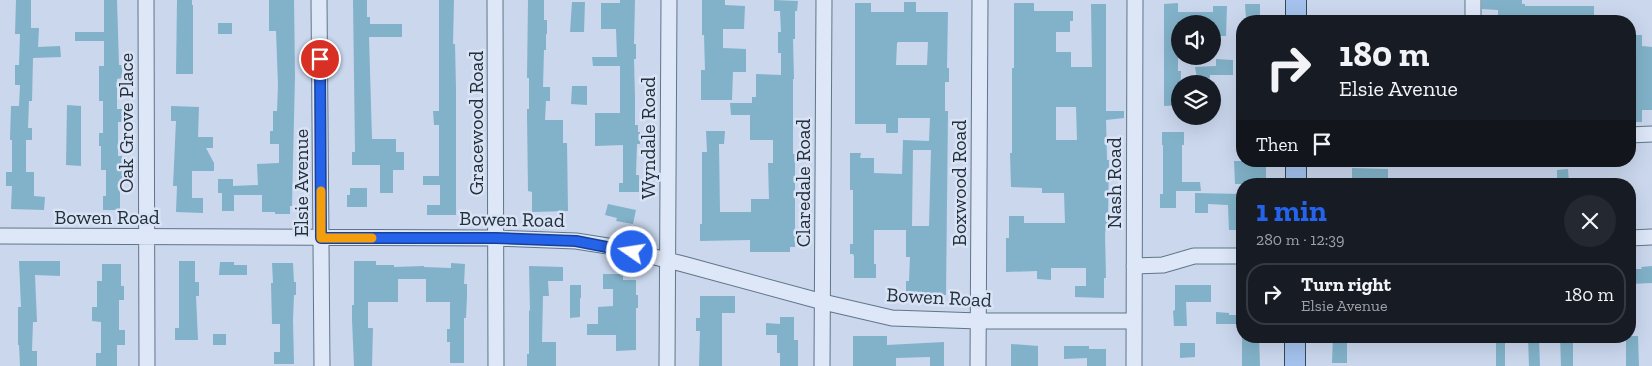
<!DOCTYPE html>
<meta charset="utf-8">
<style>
:root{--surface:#171b24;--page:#242831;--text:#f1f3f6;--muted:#9ea1a6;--line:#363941;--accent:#2563eb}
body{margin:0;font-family:"Zilla Slab",serif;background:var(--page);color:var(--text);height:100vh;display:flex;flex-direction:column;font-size:19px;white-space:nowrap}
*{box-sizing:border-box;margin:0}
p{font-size:16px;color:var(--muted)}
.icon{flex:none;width:28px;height:28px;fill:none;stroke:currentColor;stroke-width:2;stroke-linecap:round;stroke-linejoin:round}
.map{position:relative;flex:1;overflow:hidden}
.drawer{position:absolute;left:1236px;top:178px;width:400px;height:165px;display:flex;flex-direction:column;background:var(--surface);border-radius:20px;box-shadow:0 5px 20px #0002}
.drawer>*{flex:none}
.top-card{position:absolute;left:1236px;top:15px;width:400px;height:152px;border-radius:20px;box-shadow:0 5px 20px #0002;background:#171b24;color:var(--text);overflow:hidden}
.fabs{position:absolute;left:1171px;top:15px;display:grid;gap:10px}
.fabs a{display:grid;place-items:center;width:50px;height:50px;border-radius:50%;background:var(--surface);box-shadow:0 5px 20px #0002;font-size:25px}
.pin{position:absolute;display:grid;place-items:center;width:42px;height:42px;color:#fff;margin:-21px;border:2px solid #fff;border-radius:50%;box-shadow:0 1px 5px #0007}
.me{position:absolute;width:55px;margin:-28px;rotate:283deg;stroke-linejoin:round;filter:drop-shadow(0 0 4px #0008)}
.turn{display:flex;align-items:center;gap:18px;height:105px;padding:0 20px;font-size:22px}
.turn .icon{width:65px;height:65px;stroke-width:2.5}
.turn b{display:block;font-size:35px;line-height:42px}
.then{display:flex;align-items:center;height:48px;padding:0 20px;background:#0003;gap:10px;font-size:19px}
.round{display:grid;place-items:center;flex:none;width:52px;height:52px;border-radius:26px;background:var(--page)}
.overview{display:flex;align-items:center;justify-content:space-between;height:85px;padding:0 20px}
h1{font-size:30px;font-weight:700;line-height:38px;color:var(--accent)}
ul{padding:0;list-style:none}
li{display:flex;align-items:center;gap:15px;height:62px;margin:0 10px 8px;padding:0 10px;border:2px solid var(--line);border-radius:20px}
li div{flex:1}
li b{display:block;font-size:19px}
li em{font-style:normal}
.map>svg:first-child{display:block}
.building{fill:#82b2c9;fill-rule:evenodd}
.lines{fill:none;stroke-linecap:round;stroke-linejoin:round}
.minor-casing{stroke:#5f7689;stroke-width:17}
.major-casing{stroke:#324957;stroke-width:22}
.minor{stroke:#dde7f8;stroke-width:15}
.major{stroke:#a4c2ed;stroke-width:20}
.route-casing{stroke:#184099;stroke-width:12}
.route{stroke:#2563eb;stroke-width:9}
.slow{stroke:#f59e0b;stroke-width:9}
.labels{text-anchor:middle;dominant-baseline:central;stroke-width:5;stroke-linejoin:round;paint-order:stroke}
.street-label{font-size:20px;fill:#21303a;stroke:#d9e3f5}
</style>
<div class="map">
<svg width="1652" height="366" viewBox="0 0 1652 366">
<rect width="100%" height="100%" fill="#cad7ed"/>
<path class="building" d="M16,0H31V28H39L38,47L60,46L61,57L33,58L32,101H29L28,128H32V140H26V172H34V196L45,197L44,210L11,209L12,186H6V172H12V140H10L11,106H19L20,85H15V65H19L20,34H15Z
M104,0H117L119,65H122V78L117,79V109H123L122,122H118V156H122L123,178V192H120V210H103V196H106V170H101V146H99V133H103V101H99V66H104V41H75V32H104Z
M177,0H192V5H193V74H176Z
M269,0H294L295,75L292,206H290V214H275V212H262V195H234V211H222V193H218V179H233V186L258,185L257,164L279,163V144H270V131H273V111H277L278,85L276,31H269Z
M353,0H367V17H370V24H402V37H369L372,139H396V152H404V170H393V193H380V165H352V152H355Z
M439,0H454L453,44H455L456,89V215H427V205H440V185H423V176H439V125H434L433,111H439Z
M528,0H544V20H547V34H546V50H544L543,87H550V101H546L545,120H563V143H567L568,211L532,212V192L528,191L527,114V109H529V78H527Z
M620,0H635L634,44H636V59H634L635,98V125H638V132H640V144H637L636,175H639V192H619V183H623V145L595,146V113H620V66H593L592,57H617L616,29H601V3H620Z
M702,0H725V5L745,6L744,29H723V48L746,49V72H733L732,100H701V70H705L704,35H702Z
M774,0L798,1L797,11H795V39H793L794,79H793V154H795V247H790V252H750V240L700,241V224H702V152H707L706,131H725L724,144H719L720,212H751V199H769L768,163H773V140H750V115H731L730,103H752V97H756V74L781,75V53H778V32H781L780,11H774Z
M1482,0H1522V4H1525V6H1594V21H1498V10L1482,9Z
M572,2H585L584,32H570Z
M904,2H916V12H948L947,68H949V82H945V111H948L946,295L906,294V281H909L910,257H906V230H874V264H876V278H854V256L853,254H850V244H853V190H850V153H861L860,158H874V173L902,174L903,140L929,141L930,118H898V133H886V124H855V3H871V12H904ZM898,42H928L927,65H896L897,43ZM913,150H931L929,226H912Z
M1014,3H1034V11H1073V21H1070V32H1056V52H1071V67H1092L1091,4H1106V111H1124V118L1106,120L1107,160H1109L1108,218H1109V228H1106L1105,233L1106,278H1104V298L1075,297V286H1086V268H1051V280L1037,279V271L1006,272V238H1009V216H1024V223H1065L1064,193H1042V188L1011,187L1010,153H1012V68H1014ZM1056,107H1076L1077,140H1056Z
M1178,3V12H1213V6H1227L1226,36H1213V24H1180V50H1178V71H1181L1180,105L1164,106V4Z
M1245,4H1260V19H1246Z
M218,23H232V34H218Z
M1630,35H1642V46L1652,47V110H1642V122H1630Z
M1216,59L1233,60V75H1210V78H1197L1195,67L1216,66Z
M572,86H587V105L571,104Z
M67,105L81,106V166L66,165Z
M171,106L199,107L198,137H213V148H206L214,163V171H192V198H203V213L176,212L177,186H173L176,121H171Z
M1162,132H1184V145H1182V182H1200L1201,191H1176V208H1160V194H1163V145H1162Z
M1234,161H1257V167H1266V184H1235Z
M1352,168L1388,169V184H1352Z
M1568,169L1569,183H1557V170Z
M350,188H367V207H347V195H350Z
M1195,193L1242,194V230H1229L1228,205L1208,204V213H1195Z
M608,204L636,210L633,224L616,221L617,218L605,215Z
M19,261H60V276L35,275L37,322H33L32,351H37V366H20L19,345H18V307H21Z
M179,261H195V282H199V296H196L198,340H175V328H179Z
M354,261H376V265H394V267L424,266V267L451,268V263L465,264L464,284H467V296L466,318H464V363H450V342H447V329H450V302H426V279H398V302H368V328H373L372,366H354L352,320V305H354Z
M220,262H234V265H247V275H219Z
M272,263H293L294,282H296V295H294L293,320L294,364H274V352H280V324H272L271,283H273Z
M102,264H121V286H124V300H119V330H125V345H117V366H96V353H101V322L92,321V307H97V281H102Z
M529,266L563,267V281H548L549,296H543L542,342H556V366H527V354H529V310L530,311Z
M1652,266V283L1630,284V269H1642L1641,267Z
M603,274H623V280H636V295H638V308H636V350L616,351V335H587V324H598V307L613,306V289H603Z
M570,285H581V298H580V317L570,318Z
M1175,285H1211V302H1186L1187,326H1174L1173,311L1175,310Z
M700,296H735V313H722V366H699L700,331H696V318H700Z
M1216,312L1229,313V315H1242V324H1216Z
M780,317H794V340H798V366H780V353H777V335H766V323L780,324Z
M213,334H226V345H213Z
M853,336H887V345L944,342V366H930V357L896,358V366H853Z
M1259,336L1260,366H1242V337Z
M1333,336H1347V363H1332Z
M1496,336H1505V366H1496Z
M1560,336H1573V366H1561Z
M1626,336H1638L1639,366H1626Z
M1528,338H1539L1540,366H1529Z
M1180,343H1195V357L1180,358Z
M1011,344L1038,346V366H1011Z
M1064,346H1089V349H1106V366H1087V358L1064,359Z"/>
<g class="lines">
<defs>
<path id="minor" d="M146,0L147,366
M319,0L322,366
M495,0L496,366
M1473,0V21
M1630,135L1652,134
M0,236L496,238L576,241L614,247L683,264L823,302L892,318L979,321H1134
M1630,238L1652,237
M1134,266L1163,265L1194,256H1242
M667,366L669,0
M822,366L824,0
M978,366L980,0
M1134,366L1135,0"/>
<path id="major" d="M1296,21V0
M1296,184V161
M1295,366V336"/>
</defs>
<use href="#minor" class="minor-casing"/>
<use href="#major" class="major-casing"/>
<use href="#minor" class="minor"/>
<use href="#major" class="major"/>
</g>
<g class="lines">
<defs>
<path id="route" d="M320,59L321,238H496L576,241L632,252"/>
</defs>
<use href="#route" class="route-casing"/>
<use href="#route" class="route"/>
<path class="slow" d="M321,191V238H372"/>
</g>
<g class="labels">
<g class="street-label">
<text transform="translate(126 123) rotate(-90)">Oak Grove Place</text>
<text transform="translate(476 123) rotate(-90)">Gracewood Road</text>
<text transform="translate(648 138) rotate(-90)">Wyndale Road</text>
<text transform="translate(301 183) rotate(-90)">Elsie Avenue</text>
<text transform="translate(803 183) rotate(-90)">Claredale Road</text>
<text transform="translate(959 183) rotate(-90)">Boxwood Road</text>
<text transform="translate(1114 183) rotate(-90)">Nash Road</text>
<text x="107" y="217">Bowen Road</text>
<text transform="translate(512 219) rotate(1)">Bowen Road</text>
<text transform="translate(939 297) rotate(3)">Bowen Road</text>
</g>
</g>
</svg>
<div class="fabs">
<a><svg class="icon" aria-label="sound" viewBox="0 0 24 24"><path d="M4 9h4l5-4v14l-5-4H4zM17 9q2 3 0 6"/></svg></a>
<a><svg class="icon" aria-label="layers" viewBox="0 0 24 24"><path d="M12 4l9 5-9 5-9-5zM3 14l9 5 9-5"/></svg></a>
</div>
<div class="pin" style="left:320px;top:59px;background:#d93025"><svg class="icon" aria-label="arrive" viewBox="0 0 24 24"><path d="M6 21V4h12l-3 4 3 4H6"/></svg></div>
<svg class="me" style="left:632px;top:252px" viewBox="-20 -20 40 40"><circle r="17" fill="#2563eb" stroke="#fff" stroke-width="3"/><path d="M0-11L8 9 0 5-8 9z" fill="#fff"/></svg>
<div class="top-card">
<div class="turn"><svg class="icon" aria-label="right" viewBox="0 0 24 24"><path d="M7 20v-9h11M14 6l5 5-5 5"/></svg><div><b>180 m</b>Elsie Avenue</div></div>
<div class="then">Then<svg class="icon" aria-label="arrive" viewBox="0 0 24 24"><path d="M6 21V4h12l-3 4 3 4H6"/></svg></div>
</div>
<section class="drawer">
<div class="overview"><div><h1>1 min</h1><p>280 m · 12:39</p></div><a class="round"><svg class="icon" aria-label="close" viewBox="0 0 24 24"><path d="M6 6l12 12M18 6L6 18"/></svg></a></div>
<ul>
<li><svg class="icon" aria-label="right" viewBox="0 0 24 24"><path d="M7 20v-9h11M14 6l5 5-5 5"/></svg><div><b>Turn right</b><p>Elsie Avenue</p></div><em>180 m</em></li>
</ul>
</section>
</div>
